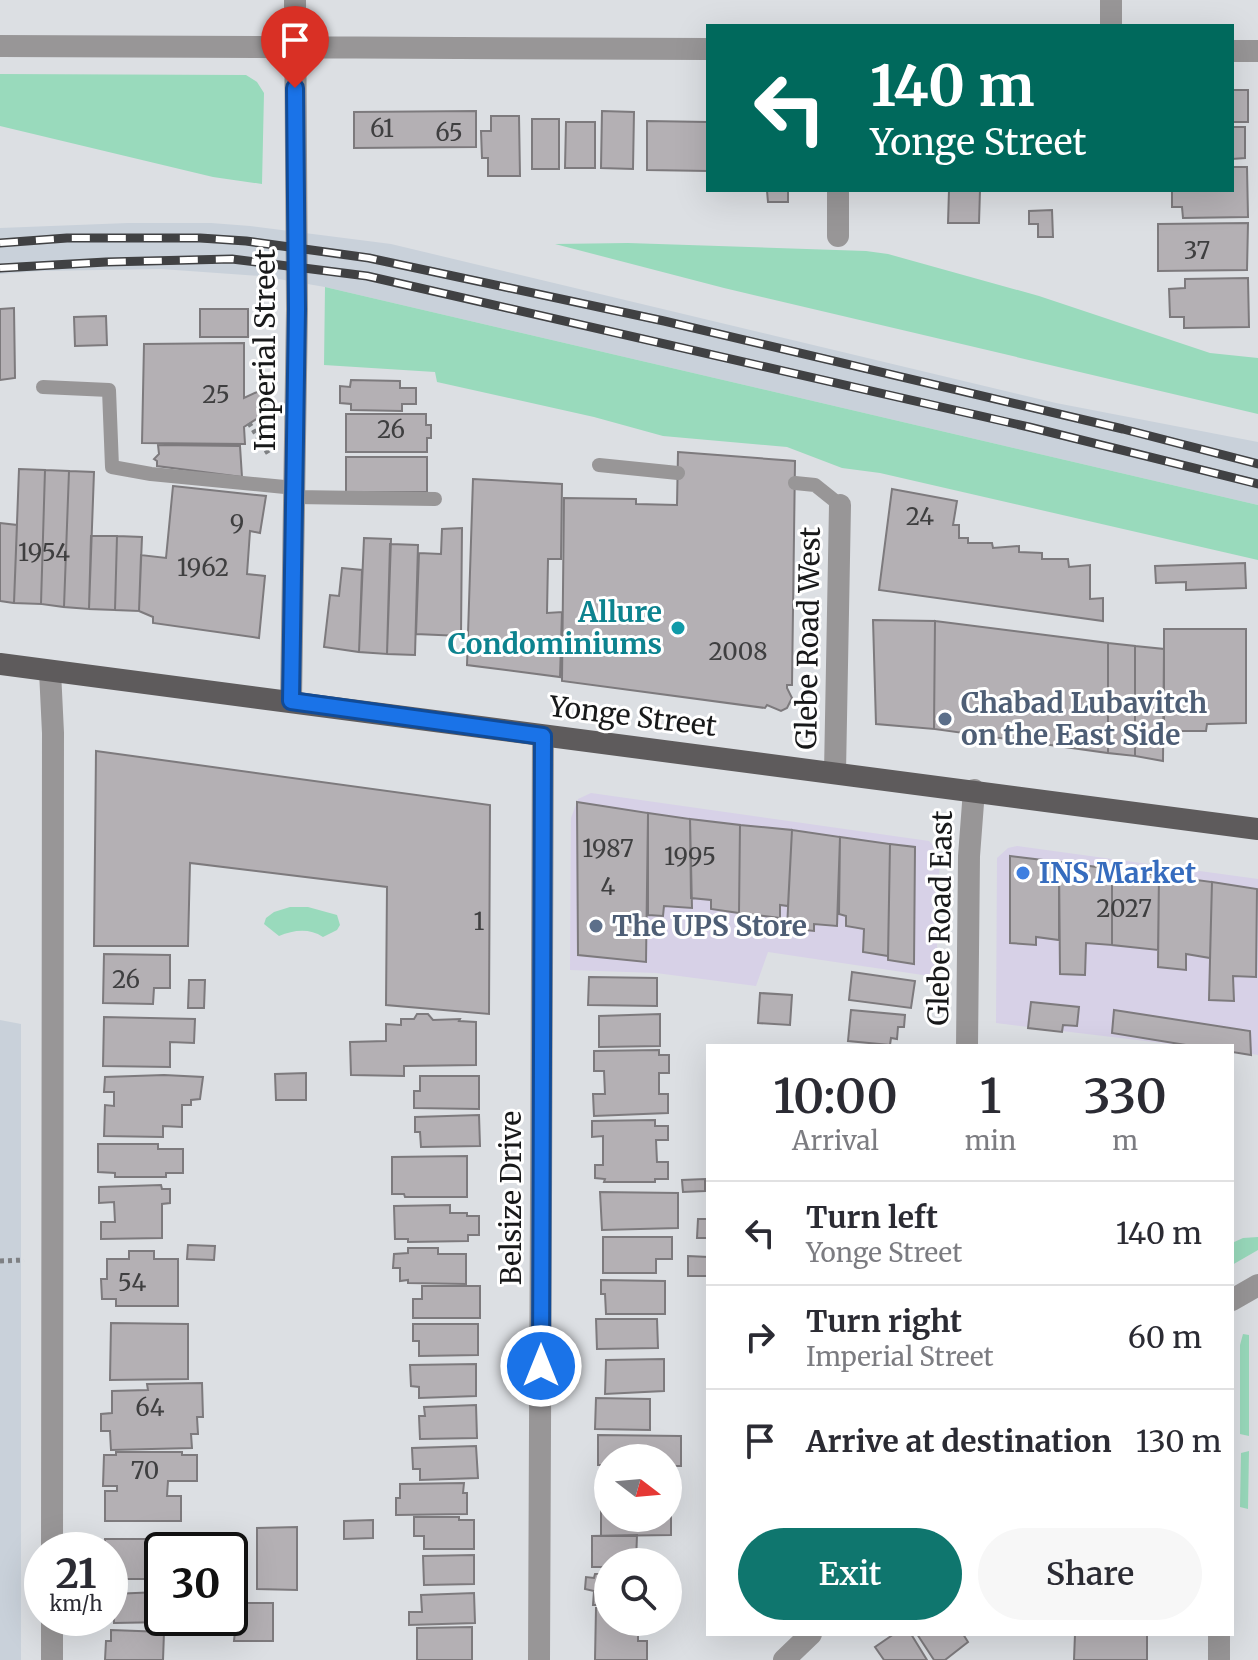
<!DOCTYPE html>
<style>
:root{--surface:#fff;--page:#f7f7f7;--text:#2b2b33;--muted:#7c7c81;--line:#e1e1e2;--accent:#0f766e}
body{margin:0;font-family:Merriweather,serif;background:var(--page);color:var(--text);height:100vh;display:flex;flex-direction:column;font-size:30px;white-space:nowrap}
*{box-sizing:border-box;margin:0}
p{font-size:26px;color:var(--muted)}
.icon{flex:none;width:44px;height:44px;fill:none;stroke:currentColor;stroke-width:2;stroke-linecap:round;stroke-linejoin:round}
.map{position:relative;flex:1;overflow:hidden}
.sheet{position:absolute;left:706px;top:1044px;width:528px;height:592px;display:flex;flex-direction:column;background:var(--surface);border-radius:0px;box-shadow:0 8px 32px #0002}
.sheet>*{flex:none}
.guide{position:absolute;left:706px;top:24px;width:528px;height:168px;border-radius:0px;box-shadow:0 8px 32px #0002;background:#00695c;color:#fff;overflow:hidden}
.needle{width:52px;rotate:106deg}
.buttons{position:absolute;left:594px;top:1444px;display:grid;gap:16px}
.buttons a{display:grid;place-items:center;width:88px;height:88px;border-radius:50%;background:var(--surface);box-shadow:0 8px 32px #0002;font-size:40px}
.speed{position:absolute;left:24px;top:1532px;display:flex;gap:16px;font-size:40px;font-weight:700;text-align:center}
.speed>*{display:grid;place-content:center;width:104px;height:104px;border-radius:50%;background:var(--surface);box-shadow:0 8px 32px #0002;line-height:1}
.speed small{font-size:20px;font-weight:400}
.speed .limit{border:4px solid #111;border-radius:12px;background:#fff;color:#111}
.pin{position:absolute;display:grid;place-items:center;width:68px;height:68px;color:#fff;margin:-82px -34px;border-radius:50% 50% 50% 0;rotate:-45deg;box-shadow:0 0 8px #0007}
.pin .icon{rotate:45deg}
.me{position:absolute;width:88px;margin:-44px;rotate:0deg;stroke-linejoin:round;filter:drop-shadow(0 0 6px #0008)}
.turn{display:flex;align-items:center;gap:28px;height:168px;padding:0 32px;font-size:36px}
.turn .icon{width:104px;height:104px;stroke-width:2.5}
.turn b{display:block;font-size:56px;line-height:68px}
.eta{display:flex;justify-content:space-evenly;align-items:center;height:136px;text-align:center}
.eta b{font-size:48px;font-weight:600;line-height:56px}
.primary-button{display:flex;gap:16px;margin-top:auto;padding:16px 32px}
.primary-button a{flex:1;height:92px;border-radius:48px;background:var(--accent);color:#fff;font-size:32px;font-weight:600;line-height:92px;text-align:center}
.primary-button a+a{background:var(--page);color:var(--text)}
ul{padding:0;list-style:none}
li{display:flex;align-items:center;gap:24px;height:104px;padding:0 32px;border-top:2px solid var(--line)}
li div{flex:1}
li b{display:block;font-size:30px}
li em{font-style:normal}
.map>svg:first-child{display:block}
.commercial{fill:#d7d1e7}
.built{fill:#c9d1da}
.green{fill:#99dabc}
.building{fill:#b4b0b4;stroke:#7d7a7d;stroke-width:2}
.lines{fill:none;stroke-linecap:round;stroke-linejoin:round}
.path{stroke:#7e8083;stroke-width:5;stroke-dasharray:4 4;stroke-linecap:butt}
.service{stroke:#989697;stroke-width:14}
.minor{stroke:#989697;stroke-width:22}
.primary{stroke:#5e5b5c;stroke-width:22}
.rail-casing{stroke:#404143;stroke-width:9}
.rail{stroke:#fff;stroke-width:6;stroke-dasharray:18;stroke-linecap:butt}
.route-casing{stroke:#114b97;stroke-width:20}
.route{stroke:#1a73e8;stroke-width:14}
.culture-dot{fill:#0f9aa8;stroke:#fff;stroke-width:3}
.service-dot{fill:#5c6f8a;stroke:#fff;stroke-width:3}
.shop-dot{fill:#3f7fe0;stroke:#fff;stroke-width:3}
.labels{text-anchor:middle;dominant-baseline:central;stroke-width:6;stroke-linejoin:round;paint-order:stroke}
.number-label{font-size:24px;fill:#3f3f40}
.street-label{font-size:28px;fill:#18191a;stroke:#fff}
.culture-label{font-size:28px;font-weight:bold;fill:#0d838f;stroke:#fff;text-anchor:end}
.service-label{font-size:28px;font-weight:bold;fill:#4e5e75;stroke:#fff;text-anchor:start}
.shop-label{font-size:28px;font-weight:bold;fill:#366cbe;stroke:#fff;text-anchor:start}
</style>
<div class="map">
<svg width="1258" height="1660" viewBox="0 0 1258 1660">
<rect width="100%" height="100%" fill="#dcdfe3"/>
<path class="commercial" d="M591,793L929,841L940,852L936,977L768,952L756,986L656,973L570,970L571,818L578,799Z
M1017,846L1258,879V1055L1232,1051V1046H1187L996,1023L997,858L1008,848Z"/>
<path class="built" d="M128,223H211L250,226L391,244L1056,403L1258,442V505L325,287L261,276L161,269L41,271L0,274V228Z
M0,1020L21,1024V1660H0Z"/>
<path class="green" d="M0,74L246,75L257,82L264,93L262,184L213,177L0,126Z
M628,243L866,251L888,254L1039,296L1210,353L1258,358V414L724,288L555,244Z
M325,287L1258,505V560L880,473L842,468L787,447L663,436L594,417L437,382L435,372L324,365Z
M290,907H308L337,915L340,925L337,930L323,937C309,928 294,930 279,936L264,924L266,918L274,912Z
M1258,1237V1250L1232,1265V1243L1243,1238Z
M1243,1334L1249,1335V1436L1240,1434V1345Z
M1249,1451L1248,1509L1240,1507L1241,1453Z"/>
<path class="building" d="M1232,90H1248V122H1232Z
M476,111V147L354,148V112Z
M602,111L634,112L633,169L601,168Z
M491,116H519L520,176H488V158H482L481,131H491Z
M532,119H559V169H532Z
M647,121L708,122V171L647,170Z
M566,122H595V168H565Z
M1232,127H1245V158L1232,159Z
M1232,167H1247L1248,217L1183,218L1182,207H1172V190H1232Z
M755,190H788V202H768L767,191Z
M949,190H980L979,223H948Z
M1052,210L1053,237H1038V224H1029V211Z
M1248,223L1247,270L1158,271V224Z
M1248,278L1249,327L1184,328V317H1170L1169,289L1185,288V279Z
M14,308L15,378L0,380V309Z
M200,309H248V337H200Z
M106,316L107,345L75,346L74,317Z
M244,343V398L257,392L263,393L265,400V424L258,418L244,427L245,444L142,443L144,344Z
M351,380L400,381V388H416V404H402V411L351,410V404L340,403V386L350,387Z
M346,414H426V425H431V438H427V452H346Z
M158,445L240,446L242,477L157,466V461L154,459L159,454Z
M678,452L795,461L792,685H787V688L792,698L787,708L781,711L767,705L765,708L562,681L564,498L636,499V504L677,505Z
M346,457H427V492H346Z
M19,469L45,470L41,604L14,603Z
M45,470L69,471L64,607L41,604Z
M69,471L94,472L89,609L64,607Z
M473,479L562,484L561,559H548L547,613L562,612L560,677L467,665Z
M173,486L266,496L260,533L250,531L247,574L265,576L259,638L153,623V617L139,611L141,555L166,558Z
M892,489L957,501L953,525H959V538H968V543H992L993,548L1019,546V552L1042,553V559H1068L1069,567L1090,565V599L1103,598V621L879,590Z
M0,523L17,525L14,603L0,601Z
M462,528L461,636L416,634L419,553L441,554L442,529Z
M91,536H117L115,610L89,609Z
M117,536L142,537L139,611L115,610Z
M364,538L391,539L387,654L359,652Z
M390,544L418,545L415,655L387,654Z
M1245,563L1246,588L1186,590V582L1156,583L1155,566Z
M342,568L362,570L359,652L324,647L330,595L339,596Z
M873,620L935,621L934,729L876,724Z
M935,621L1108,643V753L934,729Z
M1164,629H1246V723L1207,724L1206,731H1164Z
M1108,643L1135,646V756L1108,753Z
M1135,646L1164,649L1163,761L1135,756Z
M96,751L490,805L489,1014L386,1005L387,887L190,863L188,946H94Z
M577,802L648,813L646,962L578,955Z
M648,813L690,819L692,908L664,906L663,916L648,915Z
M690,819L740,825L739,913L711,909V900L691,898Z
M740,825L792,830L788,906L780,905V918L739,913Z
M792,830L840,837L837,926L814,924V931L787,928Z
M840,837L890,844L888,956L863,952L864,929L846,926V916L839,914Z
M890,844L915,847L914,964L888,960Z
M1010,856L1059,862V940L1036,937V945L1010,943Z
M1059,862L1112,869V945L1086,943L1085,975L1060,974Z
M1112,869L1159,875L1158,950L1112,945Z
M1159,875L1212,882L1210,958L1186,954V970L1158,967Z
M1212,882L1257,889L1256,977L1233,976L1234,1001L1209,1000Z
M104,954L170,955V988H154L153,1004L103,1003Z
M852,972L915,981L911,1008L849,1000Z
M589,977L657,978V1006L588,1005Z
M189,980H205L204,1008H188Z
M760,993L792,995L790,1025L758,1023Z
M1031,1002L1079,1007L1077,1026L1063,1025L1062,1032L1028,1028Z
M851,1010L905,1015L904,1027H898L897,1039L891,1038L890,1045L848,1041Z
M1114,1010L1250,1031L1251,1055L1232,1052V1046H1192L1112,1033Z
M417,1014H428L433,1020L460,1019L459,1021L476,1022V1065L404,1066V1076L351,1075L350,1042L386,1041V1024L401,1025V1019H414Z
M660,1014V1046L599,1047V1016Z
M104,1017L195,1019L194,1043L170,1042V1067L103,1066Z
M659,1050V1055H669V1073H659V1094H668V1113L594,1116L593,1094H605L604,1071H594V1051Z
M306,1073V1100H276L275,1074Z
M164,1075L203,1077L200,1099L191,1100V1105H182V1127L163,1126V1137L104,1136L105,1105L114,1106V1092H104L105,1077Z
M420,1076H479V1109L414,1108V1091H420Z
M479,1115L480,1146L421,1147L420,1132H415V1117Z
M655,1120V1126H668V1140H656L657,1162H668V1179H655V1182H604L605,1179L595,1178V1165H603V1136L592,1137V1121Z
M98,1144H158V1149H183V1173H166V1177H115V1173L98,1172Z
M467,1156V1197H405L404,1194H392V1157Z
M705,1179V1191L683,1192L682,1180Z
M161,1185L162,1189H170V1203L162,1204V1238L101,1239V1222H115L114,1202L99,1203V1187Z
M600,1192L678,1193V1228L602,1230Z
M450,1205V1213H467V1216H479V1235H468V1241L408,1242V1239H395L394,1206Z
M698,1219H708V1238H697Z
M603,1237H672V1259H656V1273H603Z
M188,1245L215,1246L214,1260L187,1259Z
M408,1248H438V1254H466V1284L408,1283V1280L400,1281V1268H393L394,1254L408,1253Z
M129,1251H154V1259H178V1306H116V1299H102L101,1279H107V1259H129Z
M688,1256L708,1257V1276H688Z
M601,1280L665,1281V1314H606L605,1294H601Z
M422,1286H480V1318H413V1299H422Z
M596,1319H657L658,1348L597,1349Z
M111,1323L188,1324V1379L110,1380Z
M413,1324H478V1355L419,1356V1341H413Z
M664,1359V1391L605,1394L606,1360Z
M476,1364V1396L419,1398V1387L411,1386L410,1365Z
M202,1383L203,1417H197L198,1434H191L192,1448L111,1450L110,1431H101V1414L112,1413V1391L148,1390L147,1384Z
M596,1398L650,1399V1430L595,1429Z
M476,1405L477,1438L420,1439L419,1416H425L424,1407Z
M598,1435L681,1436V1466H668V1458H608V1465H598Z
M476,1446L478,1478L420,1480V1469H413L412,1448Z
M116,1452H182V1455H197V1481H168L167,1496H181V1521H105V1491H117V1486H103L104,1455H116Z
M603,1471H608V1501H601Z
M464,1483L463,1493H467V1514L396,1515V1498H400V1484Z
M601,1501H608V1518H668V1502H671V1535L601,1536Z
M414,1517H459V1520H474V1549H424V1536H414Z
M373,1520V1538L344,1539V1521Z
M297,1527V1590L257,1589V1528Z
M637,1535L636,1562H608V1567H592V1536Z
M105,1539H172L173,1550H162V1579H110V1550H105Z
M474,1555V1584L424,1585L423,1556Z
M595,1574H608V1605H593L594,1591L585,1589L586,1577L594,1578Z
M158,1592L162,1618H168V1622L114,1623L113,1594Z
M474,1593L475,1623L409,1625V1612H422L421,1595Z
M238,1603H273V1641H234Z
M596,1608H608V1622H638V1641H647V1660H595Z
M472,1627V1660H417V1628Z
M111,1630L164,1632L163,1660H105L106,1641H111Z
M894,1634H911L927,1660H884L875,1647Z
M917,1634H963L968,1642L945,1660H934Z
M1075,1634H1147V1660H1074Z"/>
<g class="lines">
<path class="path" d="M249,423L269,455
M0,1261L24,1260"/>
<path class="service" d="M43,387L109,390L112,467L151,474L295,488
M599,465L678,473
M795,483L815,485L840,505
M294,497L435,499"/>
<path class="minor" d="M1111,26V0
M0,46L708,49
M1232,51H1258
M838,236V190
M50,671L53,733L52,1550
M291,701L297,309L295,0
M835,772L840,505
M967,1046L969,856L974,790
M1232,1300L1258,1285
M52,1618V1660
M539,1660L543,736
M784,1660L811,1634
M1219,1660V1634"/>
<path class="primary" d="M0,664L1258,829"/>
<defs>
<path id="rail" d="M0,243L67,238H200L246,241L369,258L664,321L1123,429L1258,464
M0,268L106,262L232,259L367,276L1029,427L1258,484"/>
</defs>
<use href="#rail" class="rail-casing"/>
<use href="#rail" class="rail"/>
</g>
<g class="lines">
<defs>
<path id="route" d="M295,88L297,309L291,701L543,736L541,1366"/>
</defs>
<use href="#route" class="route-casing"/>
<use href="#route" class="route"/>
</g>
<circle class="culture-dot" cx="678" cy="628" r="8"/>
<g class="service-dot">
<circle cx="945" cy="719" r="8"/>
<circle cx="596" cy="926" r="8"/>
</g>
<circle class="shop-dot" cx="1023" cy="873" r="8"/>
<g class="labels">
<g class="number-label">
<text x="382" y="128">61</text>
<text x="449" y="132">65</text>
<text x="1197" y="250">37</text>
<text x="216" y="394">25</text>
<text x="391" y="429">26</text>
<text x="920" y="516">24</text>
<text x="237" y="523">9</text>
<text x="44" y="552">1954</text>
<text x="203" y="567">1962</text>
<text x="738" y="651">2008</text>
<text x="608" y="848">1987</text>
<text x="690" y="856">1995</text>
<text x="608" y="886">4</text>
<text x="1124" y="908">2027</text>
<text x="479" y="921">1</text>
<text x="126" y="979">26</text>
<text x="132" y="1282">54</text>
<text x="150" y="1407">64</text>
<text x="145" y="1470">70</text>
</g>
<g class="street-label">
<text transform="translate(265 350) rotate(-90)">Imperial Street</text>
<text transform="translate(808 638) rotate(-89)">Glebe Road West</text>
<text transform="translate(633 716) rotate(7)">Yonge Street</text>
<text transform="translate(940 918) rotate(-89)">Glebe Road East</text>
<text transform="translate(511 1198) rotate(-90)">Belsize Drive</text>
</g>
<g class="culture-label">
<text x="662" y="612">Allure<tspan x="662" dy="32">Condominiums</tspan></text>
</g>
<g class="service-label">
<text x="961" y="703">Chabad Lubavitch<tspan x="961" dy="32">on the East Side</tspan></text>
<text x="612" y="926">The UPS Store</text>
</g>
<g class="shop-label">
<text x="1039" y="873">INS Market</text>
</g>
</g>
</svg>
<div class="buttons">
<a><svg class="needle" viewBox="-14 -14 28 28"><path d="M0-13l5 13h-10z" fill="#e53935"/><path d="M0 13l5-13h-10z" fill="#7c7c81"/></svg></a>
<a><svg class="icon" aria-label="search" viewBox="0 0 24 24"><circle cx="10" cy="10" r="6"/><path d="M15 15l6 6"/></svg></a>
</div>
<div class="speed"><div>21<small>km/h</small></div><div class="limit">30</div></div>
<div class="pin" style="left:295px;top:88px;background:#d93025"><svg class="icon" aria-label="arrive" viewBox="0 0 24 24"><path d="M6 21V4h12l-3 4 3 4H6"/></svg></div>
<svg class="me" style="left:541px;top:1366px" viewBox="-20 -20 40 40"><circle r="17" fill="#1a73e8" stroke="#fff" stroke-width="3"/><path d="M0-11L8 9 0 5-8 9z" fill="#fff"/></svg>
<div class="guide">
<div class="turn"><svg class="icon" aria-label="left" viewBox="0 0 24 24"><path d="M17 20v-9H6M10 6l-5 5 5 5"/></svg><div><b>140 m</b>Yonge Street</div></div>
</div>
<section class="sheet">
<div class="eta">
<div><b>10:00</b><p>Arrival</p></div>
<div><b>1</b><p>min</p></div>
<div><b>330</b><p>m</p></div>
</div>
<ul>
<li><svg class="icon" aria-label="left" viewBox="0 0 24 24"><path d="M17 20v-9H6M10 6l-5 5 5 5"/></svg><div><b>Turn left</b><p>Yonge Street</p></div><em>140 m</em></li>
<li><svg class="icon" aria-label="right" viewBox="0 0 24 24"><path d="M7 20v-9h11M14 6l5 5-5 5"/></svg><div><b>Turn right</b><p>Imperial Street</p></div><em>60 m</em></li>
<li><svg class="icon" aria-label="arrive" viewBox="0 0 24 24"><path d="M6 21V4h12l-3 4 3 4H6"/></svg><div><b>Arrive at destination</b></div><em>130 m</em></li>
</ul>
<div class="primary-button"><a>Exit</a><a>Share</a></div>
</section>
</div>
